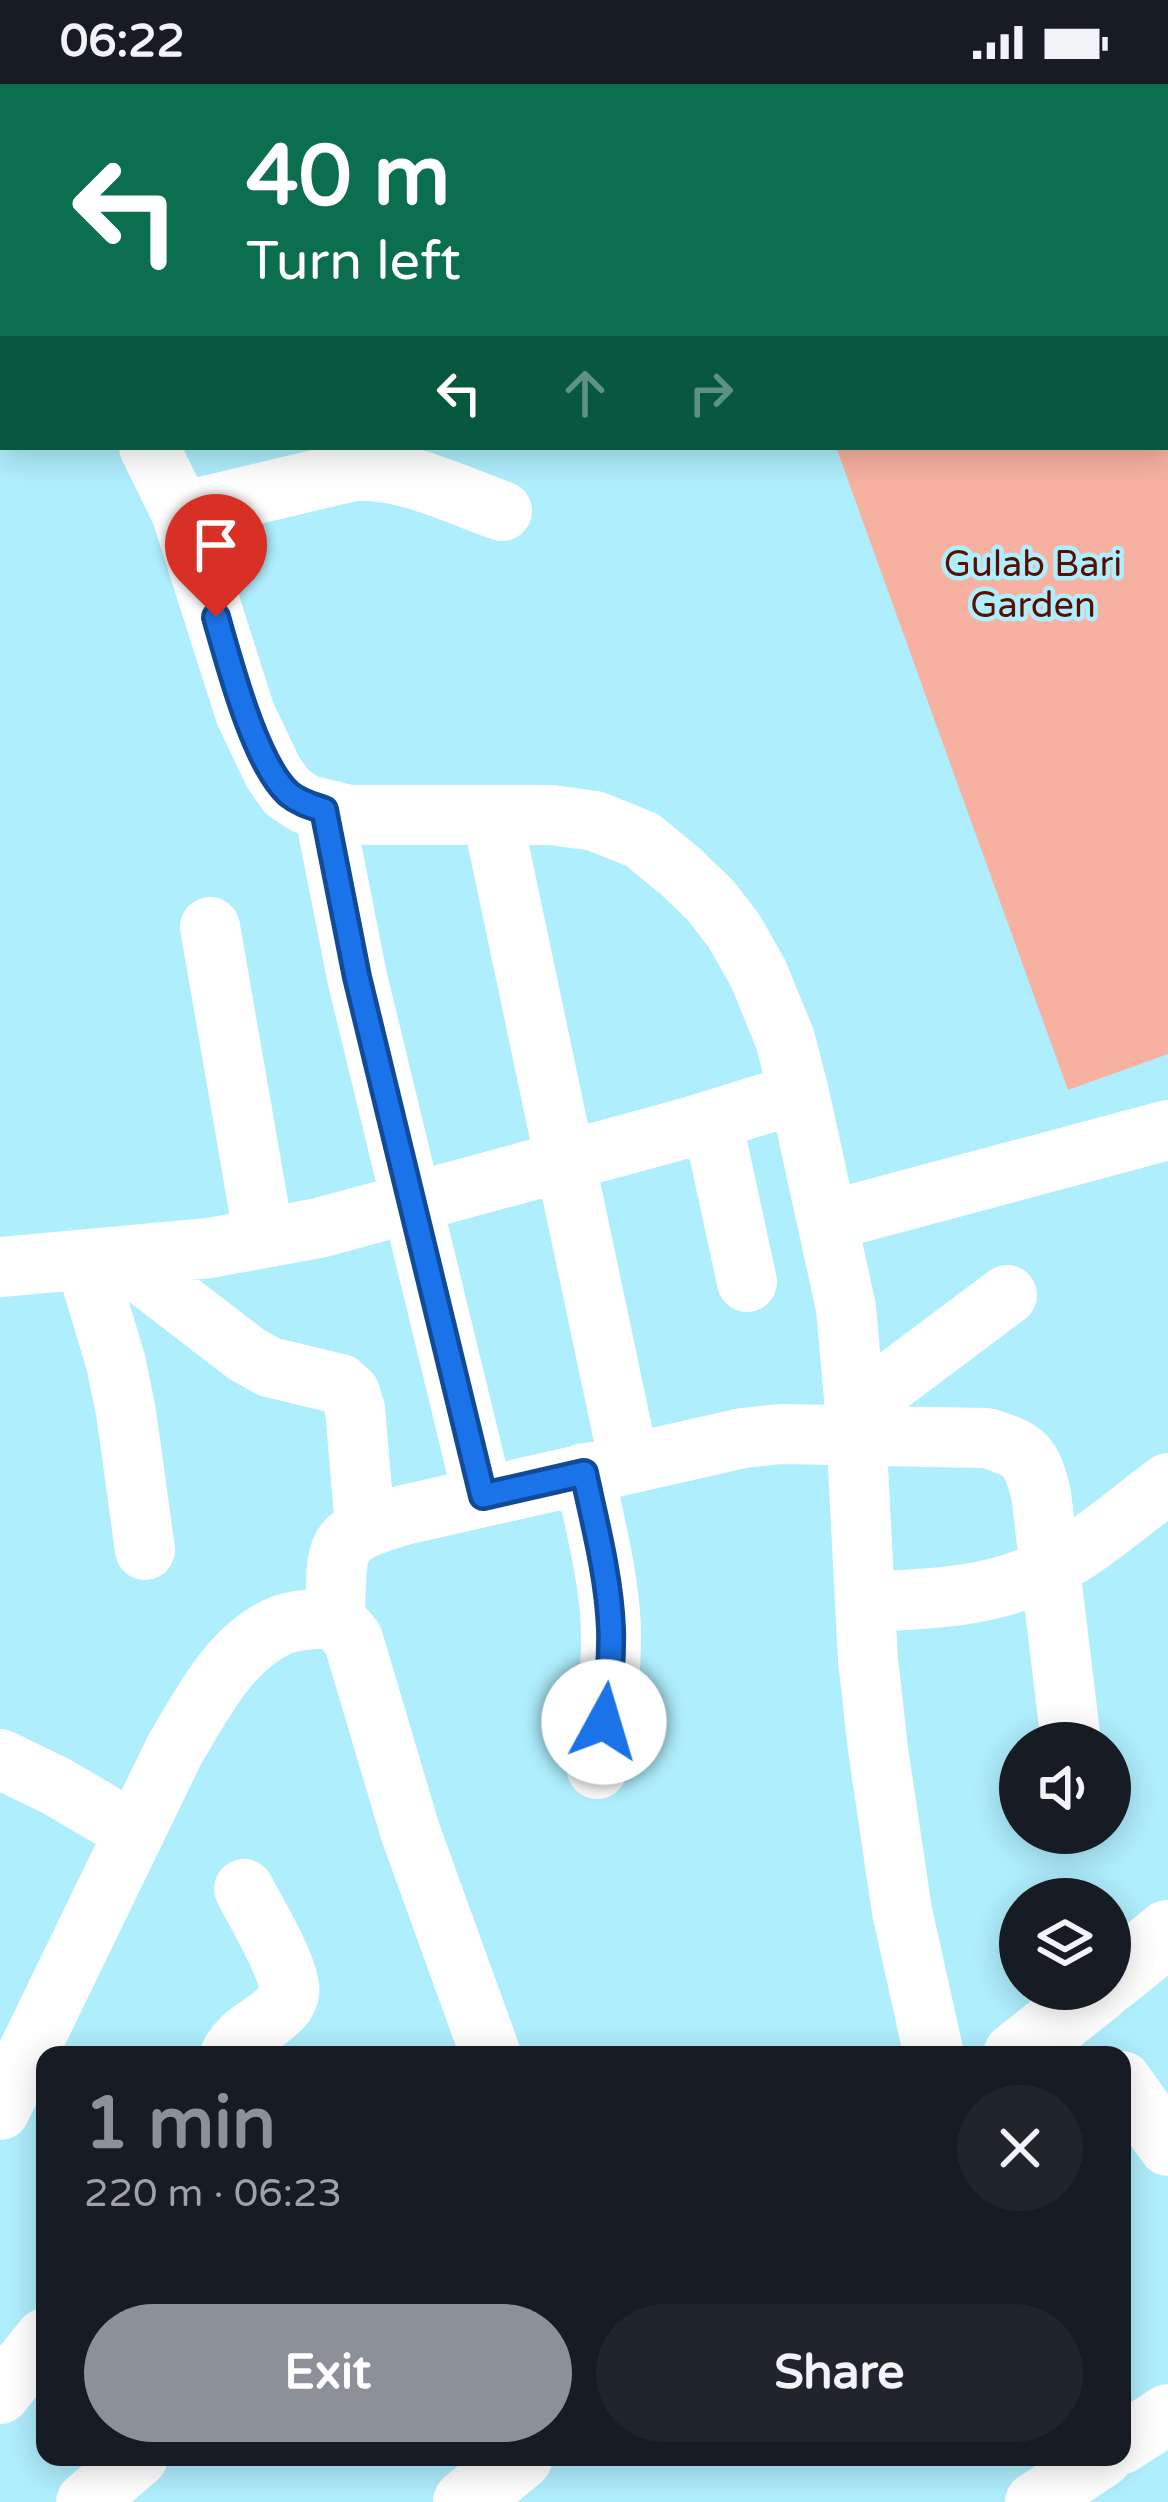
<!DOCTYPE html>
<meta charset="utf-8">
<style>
:root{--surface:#171b24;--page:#20242c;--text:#f1f3f6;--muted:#9ea1a6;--accent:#8c9099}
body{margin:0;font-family:"Varela Round",sans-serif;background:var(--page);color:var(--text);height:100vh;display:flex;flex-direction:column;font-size:45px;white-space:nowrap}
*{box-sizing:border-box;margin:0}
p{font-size:39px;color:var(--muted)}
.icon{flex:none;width:66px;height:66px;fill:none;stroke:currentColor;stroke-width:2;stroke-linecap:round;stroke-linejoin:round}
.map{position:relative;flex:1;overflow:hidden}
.drawer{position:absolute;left:36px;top:1962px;width:1095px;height:420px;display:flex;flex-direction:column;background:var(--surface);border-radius:24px;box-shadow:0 6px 30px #0003}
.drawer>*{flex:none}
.top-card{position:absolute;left:0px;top:0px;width:1170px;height:366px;box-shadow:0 6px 30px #0003;background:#0b6e4f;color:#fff;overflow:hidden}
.tools{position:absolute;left:999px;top:1638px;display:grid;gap:24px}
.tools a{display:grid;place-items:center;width:132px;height:132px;border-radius:50%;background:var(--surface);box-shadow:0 6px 30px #0003;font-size:60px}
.pin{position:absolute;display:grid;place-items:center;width:102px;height:102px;color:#fff;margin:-123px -51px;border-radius:50% 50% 50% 0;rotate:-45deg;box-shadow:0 0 12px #0007}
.pin .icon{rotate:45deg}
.me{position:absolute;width:132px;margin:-66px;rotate:6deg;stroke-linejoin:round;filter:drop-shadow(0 0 9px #0008)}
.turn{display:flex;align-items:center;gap:42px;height:252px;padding:0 48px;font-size:54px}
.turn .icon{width:156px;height:156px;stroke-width:2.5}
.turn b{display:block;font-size:84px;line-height:102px}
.lanes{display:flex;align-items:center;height:114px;padding:0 48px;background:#0003;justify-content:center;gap:60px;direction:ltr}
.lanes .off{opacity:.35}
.round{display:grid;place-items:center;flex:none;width:126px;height:126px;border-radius:63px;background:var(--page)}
.headline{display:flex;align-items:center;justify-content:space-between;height:204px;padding:0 48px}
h1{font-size:72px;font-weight:700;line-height:90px;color:var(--accent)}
.action{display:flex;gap:24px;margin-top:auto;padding:24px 48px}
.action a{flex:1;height:138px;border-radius:72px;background:var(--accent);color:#fff;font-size:48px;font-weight:700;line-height:138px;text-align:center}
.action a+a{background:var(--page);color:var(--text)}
.status{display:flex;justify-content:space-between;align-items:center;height:84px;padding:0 60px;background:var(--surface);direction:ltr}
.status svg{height:33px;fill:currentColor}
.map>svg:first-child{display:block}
.green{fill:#f7b1a0}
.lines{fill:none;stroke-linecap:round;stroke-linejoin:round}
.minor{stroke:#fff;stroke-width:60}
.major{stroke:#fff;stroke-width:66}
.route-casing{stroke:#114b97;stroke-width:30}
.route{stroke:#1a73e8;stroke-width:21}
.labels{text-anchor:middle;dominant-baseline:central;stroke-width:9;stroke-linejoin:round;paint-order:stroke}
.park-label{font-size:36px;fill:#5a0d00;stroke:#afeefd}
</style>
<div class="status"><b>06:22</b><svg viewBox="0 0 49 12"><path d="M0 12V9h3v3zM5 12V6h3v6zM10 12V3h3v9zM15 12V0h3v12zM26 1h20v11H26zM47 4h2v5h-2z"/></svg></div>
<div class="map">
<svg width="1168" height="2418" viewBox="0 0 1168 2418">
<rect width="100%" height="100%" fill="#afeefd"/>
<path class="green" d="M706,0H1168V970L1068,1006L836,363H1167V3H707Z"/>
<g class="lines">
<path class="minor" d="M347,3L387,0
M0,29H3
M0,198L3,200
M149,363L181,428L245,629L273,688L287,708L305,720L349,731H551L595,737L642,756L681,788L711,817L734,847L758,889L785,955L799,1009L846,1224L855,1325L868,1576L878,1665L902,1827L934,1971
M181,428L353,387C404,384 454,410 502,427
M324,726L357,893L483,1412
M492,731L629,1379
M210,843L264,1154
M712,1036L747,1198
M828,1137L1168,1046
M120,1173L246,1270L269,1283L340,1300L350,1309L355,1325L365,1442
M85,1176L116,1279L126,1328L145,1466
M0,1183L209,1164L319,1144L690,1043L799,1009
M855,1325L1007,1211
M584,1389C595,1440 609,1493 611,1545C612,1592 604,1639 597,1685
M865,1518C925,1515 992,1514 1047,1485C1090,1463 1129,1428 1168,1399
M335,1534C338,1461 328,1453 404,1431L743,1354L781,1350L987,1354C1025,1366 1031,1370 1041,1410L1070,1650
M0,1675L56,1702L134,1748
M230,1971C241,1948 262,1943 279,1926C286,1920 291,1910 289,1901C284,1874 257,1830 244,1805
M1122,1997L1168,2062
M0,2026L175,1665C202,1620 229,1565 279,1542C296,1535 317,1535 335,1534L353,1555L410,1747L491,1971
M0,2310L45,2254
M1122,2360L1168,2330
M86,2418L138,2373
M1035,2418L1103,2373"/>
<path class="major" d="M1110,1896L1168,1849
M1016,1971L1099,1905
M466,2418L520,2373"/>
</g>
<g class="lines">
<defs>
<path id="route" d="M216,533C229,578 255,680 289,710C300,719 312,722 324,726L357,893L483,1412L584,1389C595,1440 609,1493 611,1545C612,1577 608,1607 604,1638"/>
</defs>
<use href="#route" class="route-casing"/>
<use href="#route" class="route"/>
</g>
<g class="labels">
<g class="park-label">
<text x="1033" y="480">Gulab Bari<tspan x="1033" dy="41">Garden</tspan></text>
</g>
</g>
</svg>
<div class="tools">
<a><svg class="icon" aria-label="sound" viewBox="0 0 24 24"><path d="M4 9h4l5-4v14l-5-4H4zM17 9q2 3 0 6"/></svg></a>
<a><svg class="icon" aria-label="layers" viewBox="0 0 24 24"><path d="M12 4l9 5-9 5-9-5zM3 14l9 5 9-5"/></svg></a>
</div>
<div class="pin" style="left:216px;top:533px;background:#d93025"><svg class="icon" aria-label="arrive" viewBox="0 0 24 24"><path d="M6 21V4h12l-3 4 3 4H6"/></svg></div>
<svg class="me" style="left:604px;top:1638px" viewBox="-20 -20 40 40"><circle r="19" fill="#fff"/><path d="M0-13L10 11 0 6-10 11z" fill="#1a73e8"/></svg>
<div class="top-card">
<div class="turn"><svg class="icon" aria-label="left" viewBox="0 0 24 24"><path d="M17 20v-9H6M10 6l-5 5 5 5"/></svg><div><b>40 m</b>Turn left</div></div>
<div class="lanes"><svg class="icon" aria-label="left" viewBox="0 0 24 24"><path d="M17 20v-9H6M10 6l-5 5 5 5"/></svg><svg class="icon off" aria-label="ahead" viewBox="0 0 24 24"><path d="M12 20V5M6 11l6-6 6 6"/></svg><svg class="icon off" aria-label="right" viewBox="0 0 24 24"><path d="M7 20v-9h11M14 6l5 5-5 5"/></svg></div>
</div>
<section class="drawer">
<div class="headline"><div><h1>1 min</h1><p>220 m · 06:23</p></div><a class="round"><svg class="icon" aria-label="close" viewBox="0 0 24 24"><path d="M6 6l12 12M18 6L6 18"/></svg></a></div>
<div class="action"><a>Exit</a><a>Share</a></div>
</section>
</div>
